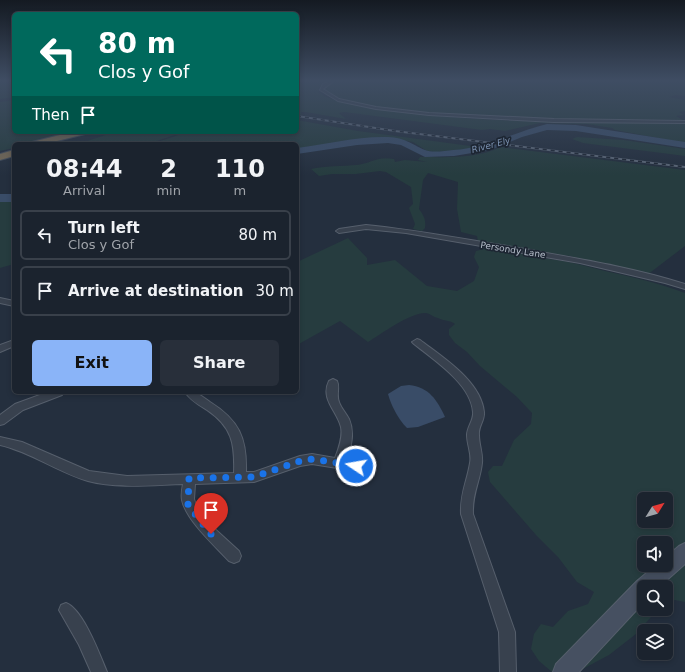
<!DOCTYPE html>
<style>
:root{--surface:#1b232e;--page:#282f3a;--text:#f1f3f6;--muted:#a0a4aa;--line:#39404a;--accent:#8ab4f8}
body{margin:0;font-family:"DejaVu Sans",sans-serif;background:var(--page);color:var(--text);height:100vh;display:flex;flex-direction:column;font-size:15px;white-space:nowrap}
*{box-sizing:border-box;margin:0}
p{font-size:13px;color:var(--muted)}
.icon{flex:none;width:22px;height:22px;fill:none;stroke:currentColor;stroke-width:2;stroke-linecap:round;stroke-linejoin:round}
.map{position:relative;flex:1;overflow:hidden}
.side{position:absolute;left:12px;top:142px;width:287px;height:252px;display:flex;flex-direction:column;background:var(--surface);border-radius:6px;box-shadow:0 2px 6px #0003,0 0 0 1px var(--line)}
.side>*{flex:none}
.top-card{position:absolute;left:12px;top:12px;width:287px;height:122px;border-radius:6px;box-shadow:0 2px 6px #0003,0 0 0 1px var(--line);background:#00695c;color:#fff;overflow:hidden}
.needle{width:26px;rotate:53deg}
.controls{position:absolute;left:637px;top:492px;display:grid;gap:8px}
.controls a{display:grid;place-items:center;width:36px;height:36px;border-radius:6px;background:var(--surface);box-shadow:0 2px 6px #0003,0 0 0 1px var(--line);font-size:20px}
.pin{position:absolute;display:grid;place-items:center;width:34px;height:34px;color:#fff;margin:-41px -17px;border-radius:50% 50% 50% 0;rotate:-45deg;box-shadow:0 0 4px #0007}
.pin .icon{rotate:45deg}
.me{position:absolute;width:44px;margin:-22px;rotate:282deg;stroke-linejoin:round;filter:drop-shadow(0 0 3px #0008)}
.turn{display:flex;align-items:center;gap:14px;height:84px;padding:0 20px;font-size:18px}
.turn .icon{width:52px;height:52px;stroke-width:2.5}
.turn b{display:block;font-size:28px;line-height:34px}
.then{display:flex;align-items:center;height:38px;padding:0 20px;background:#0003;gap:8px;font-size:15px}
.eta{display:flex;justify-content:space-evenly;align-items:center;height:68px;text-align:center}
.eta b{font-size:24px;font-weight:700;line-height:28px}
.cta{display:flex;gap:8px;margin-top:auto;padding:8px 20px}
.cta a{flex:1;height:46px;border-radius:6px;background:var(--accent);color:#111;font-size:16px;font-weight:700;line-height:46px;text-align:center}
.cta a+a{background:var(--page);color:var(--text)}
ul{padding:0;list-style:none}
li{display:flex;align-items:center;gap:12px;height:50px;margin:0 8px 6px;padding:0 12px;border:2px solid var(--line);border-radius:6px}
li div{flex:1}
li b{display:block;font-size:15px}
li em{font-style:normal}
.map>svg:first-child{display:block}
.green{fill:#263c3f;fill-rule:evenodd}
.water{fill:#394c67}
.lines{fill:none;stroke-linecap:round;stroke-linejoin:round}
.river{fill:#394c67;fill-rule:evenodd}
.street-casing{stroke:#565f6c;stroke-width:2}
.secondary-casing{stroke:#565f6c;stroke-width:2}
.highway-casing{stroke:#434c59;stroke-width:2}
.street{fill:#38414e;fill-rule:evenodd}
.secondary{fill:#465061;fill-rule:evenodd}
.highway{fill:#746855;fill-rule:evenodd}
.rail-casing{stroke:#5a6575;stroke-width:2}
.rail{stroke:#1d2633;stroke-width:1.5;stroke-dasharray:4;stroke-linecap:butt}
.route{stroke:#1a73e8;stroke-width:7;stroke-dasharray:0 12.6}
.labels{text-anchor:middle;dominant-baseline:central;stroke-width:3.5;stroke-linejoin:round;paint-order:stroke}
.far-water-label{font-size:9px;font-style:italic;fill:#7c92b1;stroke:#1d2633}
.far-street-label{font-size:9px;fill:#b4bcc9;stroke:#1d2633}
</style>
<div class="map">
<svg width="685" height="672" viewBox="0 0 685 672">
<rect width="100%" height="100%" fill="#242f3e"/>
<path class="green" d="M0,81H14V97L0,99Z
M297,81H328L319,88V92L324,96L337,101C449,125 571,122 685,123V143L615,130L612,128L587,124L540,123L505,131L490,129L482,130L344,112L339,113L346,119L305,112H301V115L297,114Z
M335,81H685V96L676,95L669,97L685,100V111L679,112L684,115L676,116L683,120C588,119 492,121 397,109C373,106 345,105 324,90L326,86Z
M14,100V132H75L28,144H14V148L0,151V102Z
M297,120L358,131L478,147L466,150L435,152L427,151L413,142L388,138L353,140L297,149V144H152C164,140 177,135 189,132C203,130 217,135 230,132H297Z
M115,132H184L147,144H78Z
M577,137L624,140L685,149V156L583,143L572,139Z
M501,147L685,170V246L647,275L570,256L532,251L533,258C557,258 582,265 605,271C632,277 659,283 685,293V602L675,600L666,604V587H644V609H658L636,634L609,655L577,672H552L539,661L531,649L534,634L541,624L553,627L568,611L588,604L594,592L577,582L558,557L536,535L490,482L488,472L493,466H502L514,440L531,424L532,413L517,397L480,366L467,352L455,343L449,335V329L455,324C450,320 444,321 438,318C433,317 431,314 426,313C411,312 381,334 368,342L340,321L297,345V262L348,238L367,258V265L395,260L427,286L457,291L474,281L479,267L474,257L476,251L500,245L478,241L477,236L461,232L457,209L458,182L428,173L423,180L419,209C424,216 426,219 425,228L422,231L413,229L415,224L409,208L413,204L411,187L386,172L380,171L356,174H332L319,176L311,169C324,166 343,166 357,165C372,163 377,156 394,159L395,162L405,160L427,162L418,160L420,157C448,157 475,159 501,147ZM644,499H666V521H644ZM644,543H666V565H644Z
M14,198V263L10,264H14L0,268V200Z"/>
<path class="water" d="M409,385C429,387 437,400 445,417L418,427L407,428C398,419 391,405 388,394L401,386Z"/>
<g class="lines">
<path class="river" d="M547,124L576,125L685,142V148L576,131L547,130L522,137L490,150L454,156L425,157L401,145L388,143L357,145L297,154V148C327,144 358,136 388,137C406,138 411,144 425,150C432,153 445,151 453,150C486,148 515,132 547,124Z
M0,194H14V202H0Z"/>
<defs>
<path id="street" d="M330,81H334L323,89L339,99L376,107L429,113L554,119L685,121V123L554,122L429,115L376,109L338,101L320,90L323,84Z
M366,225C417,230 468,240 519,248C574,258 632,267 685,284V289L665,283L580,263L406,233L366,229L339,233L336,231L339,229Z
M0,298L14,301V306L0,303Z
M417,339L420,340C442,357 481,381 484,412C485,420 478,427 479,435C479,445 483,453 482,463C480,482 472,493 473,514L515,632L516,672H500L499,632L461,514C460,493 467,482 470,463C472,454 467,445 467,435C467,427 474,420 473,412C471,384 434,360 414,344L412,342Z
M14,340V346L0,352V345Z
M333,379L337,381C340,387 336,395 339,402C341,408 346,413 349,419C355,433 351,446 347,460L360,463L362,466L360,469L356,471L312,464L300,466L254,482L195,484L194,499L197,508L216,530L239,551L241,556L239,561L234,563L229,561C215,546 186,520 182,500C181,495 182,489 183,484C152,485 118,489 88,481C57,472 31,452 0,445V437L22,442L89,471L127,476L234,473C235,443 232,427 207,410C199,405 190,400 185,392C198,392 200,395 210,402C239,420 247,438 246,472H254L300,456L312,454L335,458C339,448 343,437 341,427C337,411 320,399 329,381Z
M48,392H63L62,395L23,410L4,424L0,425V415L15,404Z
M66,603C83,609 100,655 107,672H91L79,645L59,610L61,605Z"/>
<path id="secondary" d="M685,543V564L659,587H644V602L579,672H553L556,664L637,581L656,565H666V557L679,546Z"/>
<path id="highway" d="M72,132H86L85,134L45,144H31L32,142Z
M14,150V156L0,160V154Z"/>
</defs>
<use href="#street" class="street-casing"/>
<use href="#secondary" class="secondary-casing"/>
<use href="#highway" class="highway-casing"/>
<use href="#street" class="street"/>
<use href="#secondary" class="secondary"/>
<use href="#highway" class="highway"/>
<defs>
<path id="rail" d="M297,116L395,131L685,167"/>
</defs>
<use href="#rail" class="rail-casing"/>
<use href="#rail" class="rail"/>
</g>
<linearGradient id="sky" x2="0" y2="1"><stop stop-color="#141a22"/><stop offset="0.46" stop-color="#3f4d63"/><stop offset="1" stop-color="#3f4d63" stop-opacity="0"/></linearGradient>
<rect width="685" height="175" fill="url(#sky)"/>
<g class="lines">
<path class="route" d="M211,534L188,505L189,478L254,477L300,461L312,459L356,466"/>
</g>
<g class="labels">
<g class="far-water-label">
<text transform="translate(491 145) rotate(-15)">River Ely</text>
</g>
<g class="far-street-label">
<text transform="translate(513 250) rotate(9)">Persondy Lane</text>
</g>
</g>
</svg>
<div class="controls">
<a><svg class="needle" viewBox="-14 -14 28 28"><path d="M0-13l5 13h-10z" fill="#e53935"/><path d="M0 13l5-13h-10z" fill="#a0a4aa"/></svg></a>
<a><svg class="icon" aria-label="sound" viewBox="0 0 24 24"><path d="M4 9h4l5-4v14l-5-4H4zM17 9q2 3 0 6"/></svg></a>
<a><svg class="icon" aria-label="search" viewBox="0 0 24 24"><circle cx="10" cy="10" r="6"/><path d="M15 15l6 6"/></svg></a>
<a><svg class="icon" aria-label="layers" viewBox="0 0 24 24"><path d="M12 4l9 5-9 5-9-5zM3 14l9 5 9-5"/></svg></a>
</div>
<div class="pin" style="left:211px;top:534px;background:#d93025"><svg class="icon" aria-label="arrive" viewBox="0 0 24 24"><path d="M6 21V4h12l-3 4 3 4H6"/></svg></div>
<svg class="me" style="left:356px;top:466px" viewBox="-20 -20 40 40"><circle r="17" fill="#1a73e8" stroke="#fff" stroke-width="3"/><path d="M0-11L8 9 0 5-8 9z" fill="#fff"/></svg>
<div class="top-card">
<div class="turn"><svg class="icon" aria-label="left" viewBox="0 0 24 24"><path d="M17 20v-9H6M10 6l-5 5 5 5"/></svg><div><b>80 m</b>Clos y Gof</div></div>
<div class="then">Then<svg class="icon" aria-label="arrive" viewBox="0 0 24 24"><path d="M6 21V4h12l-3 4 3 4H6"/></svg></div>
</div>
<section class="side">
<div class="eta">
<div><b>08:44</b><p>Arrival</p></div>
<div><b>2</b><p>min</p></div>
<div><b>110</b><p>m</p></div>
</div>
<ul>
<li><svg class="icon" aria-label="left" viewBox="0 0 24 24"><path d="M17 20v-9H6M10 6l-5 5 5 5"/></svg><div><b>Turn left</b><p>Clos y Gof</p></div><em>80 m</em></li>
<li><svg class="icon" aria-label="arrive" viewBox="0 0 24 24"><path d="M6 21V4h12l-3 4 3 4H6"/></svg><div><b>Arrive at destination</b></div><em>30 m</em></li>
</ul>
<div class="cta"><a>Exit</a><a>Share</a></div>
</section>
</div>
